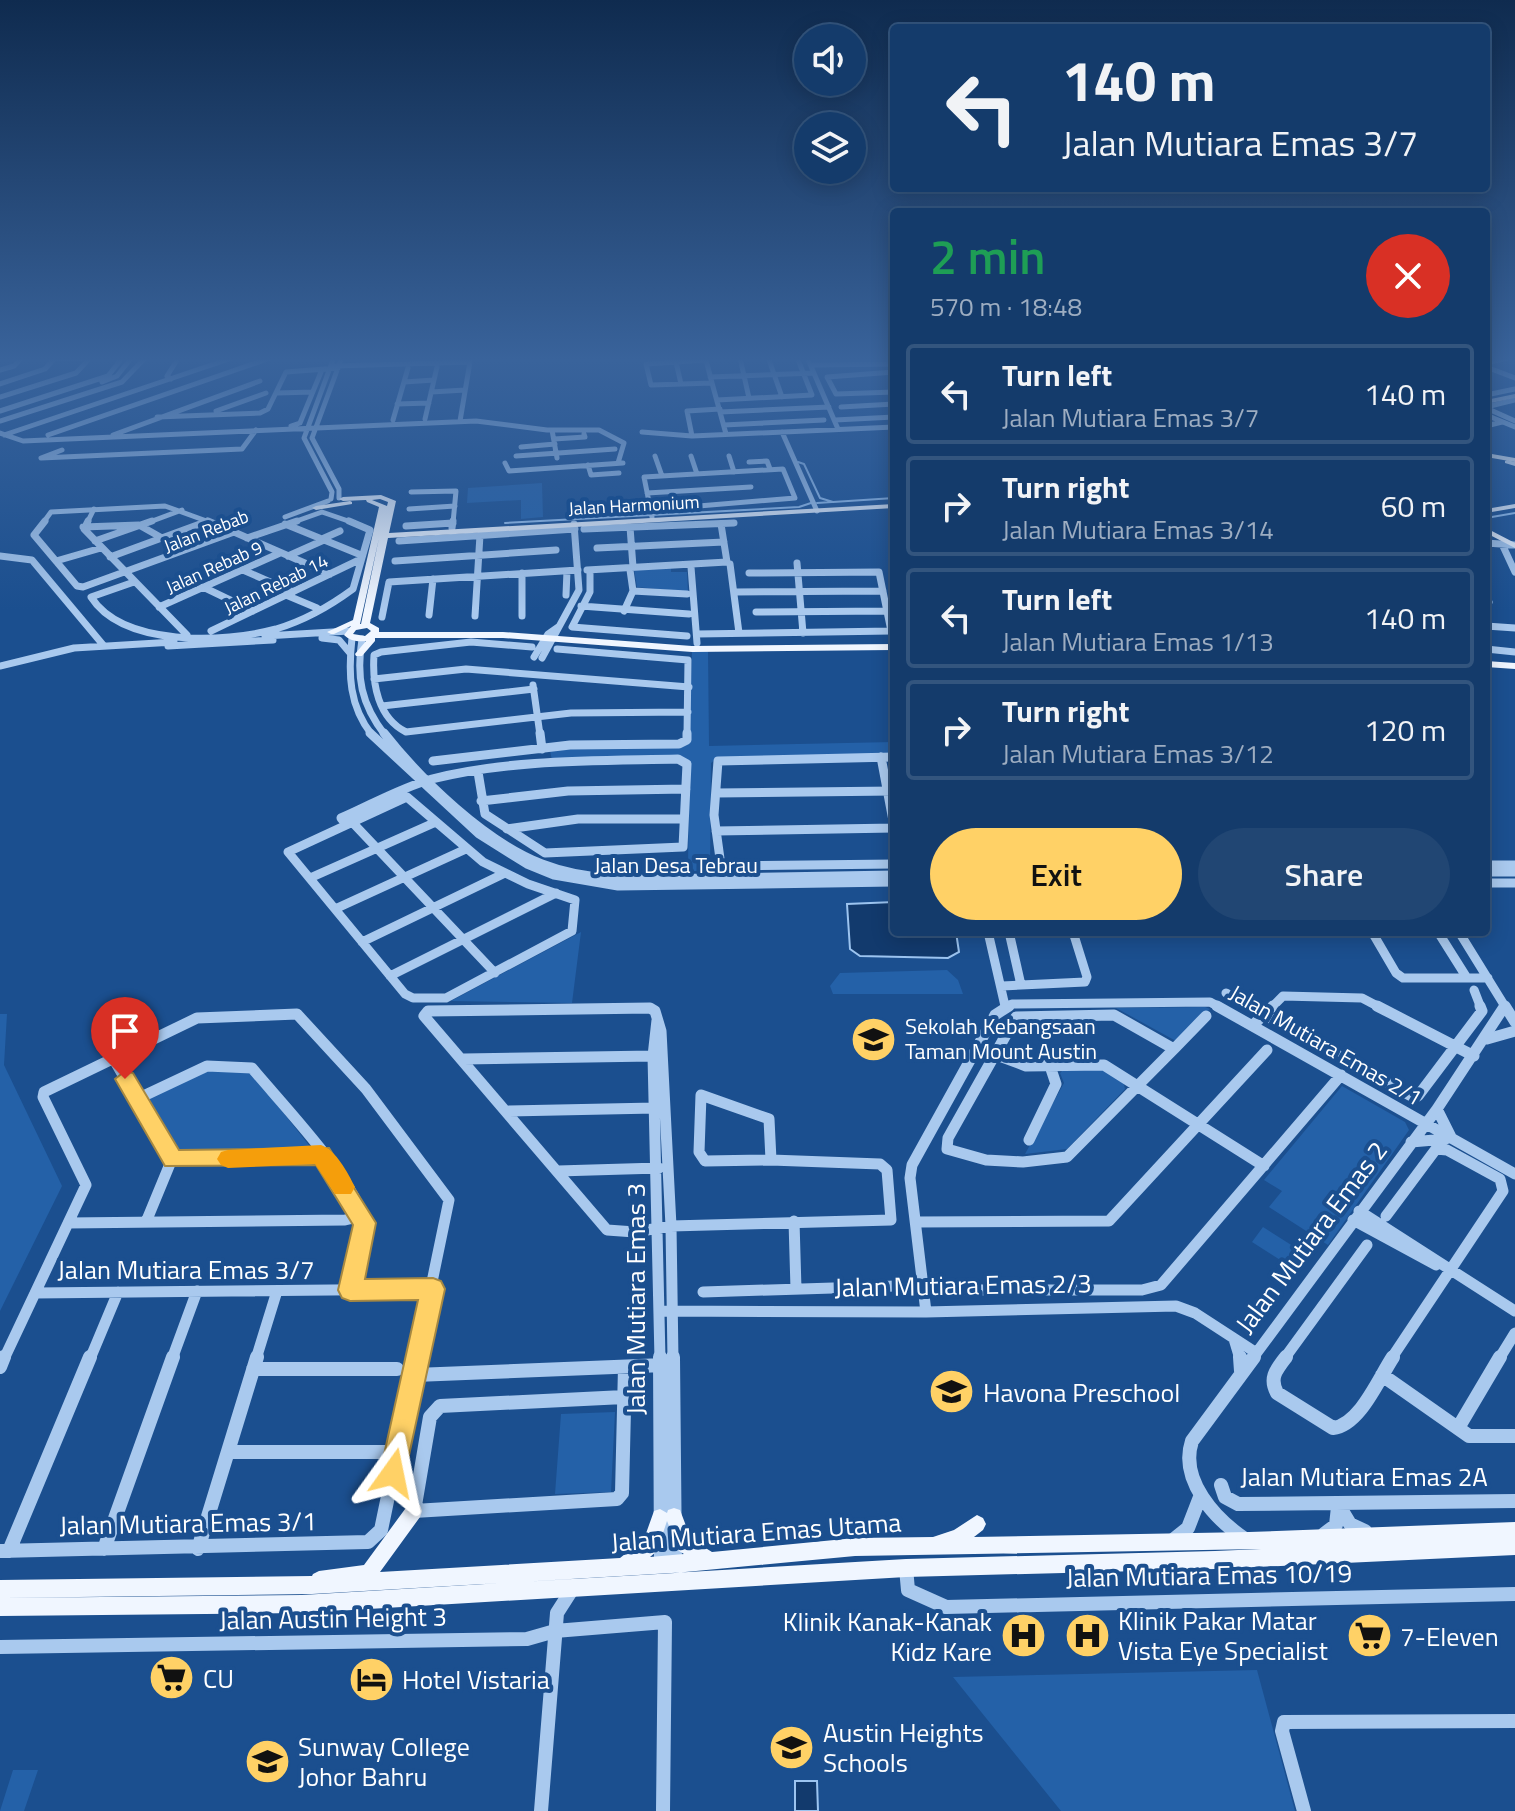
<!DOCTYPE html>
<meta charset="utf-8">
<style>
:root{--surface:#143b6b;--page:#214673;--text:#f1f3f6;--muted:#9dadc1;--line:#33557e;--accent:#ffd166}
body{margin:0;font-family:"Titillium Web",sans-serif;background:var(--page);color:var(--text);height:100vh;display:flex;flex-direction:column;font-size:30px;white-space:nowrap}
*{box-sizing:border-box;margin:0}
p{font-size:26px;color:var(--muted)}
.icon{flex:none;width:44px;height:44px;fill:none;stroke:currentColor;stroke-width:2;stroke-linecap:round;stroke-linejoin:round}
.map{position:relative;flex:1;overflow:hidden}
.sheet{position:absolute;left:890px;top:208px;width:600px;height:728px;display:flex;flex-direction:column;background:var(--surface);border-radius:8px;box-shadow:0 4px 20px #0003,0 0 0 2px var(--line)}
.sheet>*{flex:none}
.top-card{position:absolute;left:890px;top:24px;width:600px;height:168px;border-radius:8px;box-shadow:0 4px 20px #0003,0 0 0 2px var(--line);background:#143b6b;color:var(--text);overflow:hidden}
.buttons{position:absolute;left:794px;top:24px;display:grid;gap:16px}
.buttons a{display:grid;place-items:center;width:72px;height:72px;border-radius:50%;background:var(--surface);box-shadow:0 4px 20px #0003,0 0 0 2px var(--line);font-size:40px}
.pin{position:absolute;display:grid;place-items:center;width:68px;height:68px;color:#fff;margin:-82px -34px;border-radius:50% 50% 50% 0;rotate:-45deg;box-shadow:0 0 8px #0007}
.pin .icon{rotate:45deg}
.me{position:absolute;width:88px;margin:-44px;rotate:12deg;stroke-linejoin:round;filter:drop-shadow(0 0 6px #0008)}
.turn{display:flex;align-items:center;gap:28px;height:168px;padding:0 40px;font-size:36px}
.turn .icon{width:104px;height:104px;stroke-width:2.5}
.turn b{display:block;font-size:56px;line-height:68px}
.round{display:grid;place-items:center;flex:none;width:84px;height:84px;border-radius:42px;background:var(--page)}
.headline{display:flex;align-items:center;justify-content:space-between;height:136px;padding:0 40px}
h1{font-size:48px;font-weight:600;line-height:60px;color:#1e9e55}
.primary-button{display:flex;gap:16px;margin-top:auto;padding:16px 40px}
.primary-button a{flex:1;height:92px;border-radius:48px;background:var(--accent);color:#111;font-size:32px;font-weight:600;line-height:92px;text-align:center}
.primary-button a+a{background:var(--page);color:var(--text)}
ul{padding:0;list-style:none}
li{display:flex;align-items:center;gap:24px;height:100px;margin:0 16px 12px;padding:0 24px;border:4px solid var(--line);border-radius:8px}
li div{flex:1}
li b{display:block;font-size:30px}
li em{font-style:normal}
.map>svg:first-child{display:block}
.green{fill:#2461a8}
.water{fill:#123a6d;stroke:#9cc4f0;stroke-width:2}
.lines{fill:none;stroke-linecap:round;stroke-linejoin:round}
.stream{stroke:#9cc4f0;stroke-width:2}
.minor-far4{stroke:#a9c9ee;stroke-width:5}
.minor-far3{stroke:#a9c9ee;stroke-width:7}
.minor-far2{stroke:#a9c9ee;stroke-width:9}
.minor-far1{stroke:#a9c9ee;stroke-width:11}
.minor{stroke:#a9c9ee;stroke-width:14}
.major{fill:#f0f6ff;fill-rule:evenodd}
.highway{fill:#fff;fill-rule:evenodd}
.route{fill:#ffd166;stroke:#a68842;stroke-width:2}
.slow{fill:#f59e0b}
.labels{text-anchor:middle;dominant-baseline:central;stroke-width:8;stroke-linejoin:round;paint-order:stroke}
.far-street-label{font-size:18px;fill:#fff;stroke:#1b4f8f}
.street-label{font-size:22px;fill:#fff;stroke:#1b4f8f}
.poi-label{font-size:22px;fill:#fff;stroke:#1b4f8f;text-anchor:start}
.near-street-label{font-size:26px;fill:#fff;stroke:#1b4f8f}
.near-poi-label{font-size:26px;fill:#fff;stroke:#1b4f8f;text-anchor:start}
</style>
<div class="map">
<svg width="1515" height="1811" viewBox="0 0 1515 1811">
<rect width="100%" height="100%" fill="#1b4f8f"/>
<path class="green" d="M542,483L543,517L521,519V500L467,503L468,488Z
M671,567V572H687L688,592L637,587L634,569Z
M692,651H708L709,746L894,742V755L717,758L711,763L710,871H688L689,762L552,761L550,750L689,744Z
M581,932L572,1003L451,1001L464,994Z
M947,970L958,980L963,994H833L830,986L840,973Z
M1205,1007L1210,1009L1176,1041L1116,1008Z
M0,1014H7L4,1065L62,1186L0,1311Z
M1065,1068H1100L1123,1081L1125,1089L1067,1149L1025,1154L1064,1083L1060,1073Z
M249,1069L315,1153L181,1152L146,1100L205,1071Z
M1342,1086L1405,1122L1409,1130L1328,1245L1269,1207L1282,1191L1264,1180Z
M1263,1227L1296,1248L1285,1263L1252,1242Z
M615,1412L611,1492L555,1494L561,1414Z
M1257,1670L1295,1811H1061L953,1677Z
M13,1770H38L24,1811H0Z"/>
<path class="water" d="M894,902V932H956L959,952L948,958L860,956L850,949L847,904Z
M795,1781H817L818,1811H795Z"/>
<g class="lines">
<path class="stream" d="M798,462L804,464L820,498L833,502L894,498
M817,503L832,502
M1486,518L1515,513
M505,523L799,507L811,503"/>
<path class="minor-far4" d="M807,357L838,429
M54,359L123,357
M706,360L712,383L651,385L646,364Z
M676,362L681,384
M1486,363L1508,358
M811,365L894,364
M334,366L470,362L460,421
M1486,367L1515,378
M0,370L14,366L22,357
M894,372L827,377L836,394L894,392
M710,377L814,373
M171,379L167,376L179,357
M102,382L117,376L132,357
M404,382L434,380
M712,383L726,434
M0,384L45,369L56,357
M431,392L465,390
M277,393L313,392
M1486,395L1515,389
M0,397L76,373L91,357
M749,398L740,358L768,357L782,397
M717,400L812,395L797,357
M397,404L429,403
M841,407L894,404
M1486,407L1515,400
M1486,408L1515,421
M0,411L108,376L123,357
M216,411L266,393
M720,412L829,407
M1486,415L1515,427
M157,417L260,413L268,409L286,372L338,368
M425,419L437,367
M393,420L408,368
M835,420L894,417
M0,421L122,382L146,357
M724,425L824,420
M291,426L300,423L321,372
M1486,426L1502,422
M552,430L557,458
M642,432L692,436L894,427
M782,432L817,511
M0,433L23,441L476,421L547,430H599L624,443L618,463
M4,435L235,357
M48,435L273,357
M113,435L260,381
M692,436L687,411L720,409
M554,439L585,437L584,434
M521,447L555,444
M62,450L41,458L242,449L256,430
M516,456L615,449
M655,456L662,476
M691,456L697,474
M729,456L734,472
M749,462L767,461L770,469
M505,463L509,471L623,463
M588,465L591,475L619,473
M411,492L456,491L453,523
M647,493L751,487
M339,498V489L312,438L342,357
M331,499L332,492L304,438L334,357
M409,509L455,506
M651,510L795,498L783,469L644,477L652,517
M285,517L328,501
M43,523L51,512L165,506L212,523
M87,523L94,509
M147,523L182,510
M204,523L208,521
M291,523L322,512L354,523"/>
<path class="minor-far3" d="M45,521L34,535L77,586L83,587L234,532
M88,521L84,529L187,635
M208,521L234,532
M285,524L361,555
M406,526L453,523
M83,527L139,525L162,538
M630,527L633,567
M452,528L453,521
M584,529L734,523
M234,532L330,574
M247,538L297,521
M322,539L340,531
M95,541L152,521
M399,541L575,529
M1486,543L1515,545
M1502,544L1515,572
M597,548L724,542
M0,556L32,560L104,646
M288,556L324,540
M110,557L208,521
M56,561L101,548
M395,561L556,550
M797,563L803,633
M730,564L739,633
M691,567L697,643
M243,570L293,592
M587,570L727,562L721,524
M522,573V616
M590,574V592L572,627L687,636
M134,582L91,597C123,647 224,643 276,629C303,621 330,606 353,589L370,530L349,521
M203,587L253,611
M633,591L687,594
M734,592L883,591
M286,595L317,608
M566,595L567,571
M1486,597L1489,602L1486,604
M581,606L689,614
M159,607L280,553
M624,611L633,591L630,570
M756,612L887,611
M429,615L433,579
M475,616L480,535
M382,617L389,582L578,570
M1486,626L1515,628
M211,631L361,559
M697,634L891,631L879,572L749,573
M265,636L349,631
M322,638L339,640L350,653
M352,638C348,674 349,706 372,735
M362,639C356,677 361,704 385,735
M168,646L273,640
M532,647L471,642L381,652L374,655C372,684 378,718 406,732L571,713L688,712
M557,649L688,660L687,735
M1486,649L1515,652
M534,657L548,634L558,627
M542,658L579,590L574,524
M0,666L74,648L174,642
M374,679L466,669L689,687
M533,685L540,735
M382,706L534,689"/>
<path class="minor-far2" d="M370,733L479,834L527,864L554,875L618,886L894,882
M384,733C421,780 485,842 542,864C596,885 655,878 711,878C772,877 833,876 894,875
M540,733L542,749
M881,757L894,826
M894,757L718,761L714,815L721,866L894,864
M433,761L570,745L679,744L687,740V733
M716,793L894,791
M407,797L483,862L528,884L575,900L572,931L446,998H413L405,994L288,852Z
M481,801L568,791L686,789
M352,822L495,973
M346,824L341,818C371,805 400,788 432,779C511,759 597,761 678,759L687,764L683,847L545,853L485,814L478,772
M507,829L578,819H684
M716,831L894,828
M1486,865H1515
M1486,872H1515
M310,878L436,822
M1486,883H1515
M335,909L466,849
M988,932L1005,1006
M1009,932L1021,985
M1372,932L1396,973L1403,978H1488
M1438,932L1467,978
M1459,932L1506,1008
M362,942L503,874
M390,976L556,893
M1002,986L1085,982L1087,977L1073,932
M1474,990L1481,1008
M1226,993L1253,1008
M1006,1008L1012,1004L1210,1002L1221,1008
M1271,1008L1283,996L1362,998L1381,1008"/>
<path class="minor-far1" d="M1217,1006L1515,1174
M1249,1006L1413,1097L1418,1096L1482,1011L1480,1006
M1377,1006L1474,1056
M1505,1006L1515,1022
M650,1008L655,1011L661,1031L671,1226L635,1232L607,1230L424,1016L428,1011Z
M1114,1015L1174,1049L1067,1157L1023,1162L986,1160L947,1149L948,1138L1016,1017Z
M657,1020L653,1056L660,1359
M1253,1025L1273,1006
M1487,1039L1515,1031
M1174,1049L1206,1016
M994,1054L1026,1066L1104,1065L1264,1166
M113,1058L172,1159L146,1222
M464,1059L653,1056
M701,1095L769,1119L771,1160L705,1161L699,1152Z
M137,1099L207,1066L252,1068C281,1103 357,1182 365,1224C369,1245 356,1270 350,1290
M1437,1109L1451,1137
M509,1111L655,1108
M1029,1140L1056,1084L1050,1066
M1411,1142L1446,1139
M172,1159L308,1158L321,1154
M558,1171L659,1168
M1359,1211L1515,1311
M1386,1216L1436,1149L1447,1150L1500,1179L1503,1191L1391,1359
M1353,1220L1436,1265
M794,1221L796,1289
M916,1222L1109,1221L1267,1050
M68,1223L345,1220L362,1216
M671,1226L673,1359
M671,1226L891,1220L887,1170L880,1164L771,1160
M947,1290H1142L1161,1285L1341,1075
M703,1292L896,1286
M35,1293L433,1289
M659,1311L926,1312L1176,1306L1195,1313L1255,1352
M926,1312L910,1178L912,1165L995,1015L1009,1006
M1234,1339L1240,1359
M4,1359L86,1185L43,1097L44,1092L197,1018L297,1014L366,1089L449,1200L416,1359
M90,1359L118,1292
M172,1359L197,1291
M256,1359L277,1291
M1252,1359L1437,1109L1504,1007
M1284,1359L1367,1245
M1499,1359L1515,1333"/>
<path class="minor" d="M660,1357L661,1565
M673,1357L675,1565
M1240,1357L1241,1371
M1286,1357C1276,1370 1269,1378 1277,1393L1333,1428C1360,1425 1379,1378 1393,1357
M0,1367L4,1357
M253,1369H397
M415,1375L664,1365
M1382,1375L1469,1436H1515
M624,1397L440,1406L430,1417L414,1511L617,1499L622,1493L625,1367
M1458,1428L1500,1357
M228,1452H398
M1221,1485L1225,1497L1238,1504L1515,1501
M1338,1504L1350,1524L1365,1531
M1324,1534L1336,1525L1338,1507
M1245,1539C1215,1519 1179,1480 1192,1441L1254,1357
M1173,1540L1188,1528L1200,1497
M104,1549L173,1357
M198,1549L257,1357
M0,1551L368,1542L381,1530L417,1357
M9,1551L90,1357
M906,1568L908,1590L946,1607L1515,1594
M0,1647L527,1639L555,1631L665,1622L663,1811
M541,1811L557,1613L573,1588
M1304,1811L1282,1731L1284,1722L1515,1721"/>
<path class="major" d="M1515,394V398L1486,404V400Z
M1507,460L1515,462V466L1505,463V461Z
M381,495L396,501L389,533L894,504V508L388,538L370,623L379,628V632H503L692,646L894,644V650L692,652L503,638H375V641L362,656H356L355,654L366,641C358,642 350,641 344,635L351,626L334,634H331L327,632L353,620L379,507L367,502L366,500L343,501L339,499L343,497ZM380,499L388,502L380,534L387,506L372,500ZM379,538L361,624H360ZM367,628L371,631L365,636L353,634L356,630Z
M350,501L352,502V504L316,510L312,508L316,506Z
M1515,504V508L1486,513V509Z
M1486,528L1515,543V548L1486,533Z
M1486,661L1515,663V669L1486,667Z
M414,1503L420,1505L422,1511L420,1517L380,1572L620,1558L644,1539L654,1511L660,1509L667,1513L668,1510L674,1508L680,1510L691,1539L712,1552L855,1538L933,1537L954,1530L977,1515L983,1518L986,1524L983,1530L974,1537L1249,1532L1515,1522V1555L1215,1569L906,1577L302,1613L0,1616V1598L302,1595L906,1559L1215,1551L1261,1549L855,1556L675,1573L312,1594L0,1598V1580L312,1576L313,1574L319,1571L364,1565L408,1505ZM667,1521L679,1551L684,1554L650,1557L657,1551Z"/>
<path class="highway" d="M1486,453L1515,458V462L1486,457Z"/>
</g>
<linearGradient id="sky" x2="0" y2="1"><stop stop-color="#0f2b4f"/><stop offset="0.59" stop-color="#39639b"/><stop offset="1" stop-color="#39639b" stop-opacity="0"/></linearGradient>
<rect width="1515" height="610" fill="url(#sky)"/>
<path class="route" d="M125,1071L133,1073L179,1150L329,1148L376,1223L365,1279L433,1278L441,1281L445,1289L403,1483L393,1487L384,1483L380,1473L418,1300L350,1301L342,1298L338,1290L353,1225L316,1165L165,1166L115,1079Z"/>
<path class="slow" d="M321,1145C336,1150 348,1173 355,1187L351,1194H335L315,1164L228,1168L221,1165L217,1159L221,1152L228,1150Z"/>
<defs>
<symbol id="school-disc" viewBox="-11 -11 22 22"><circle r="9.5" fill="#ffd166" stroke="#1b4f8f"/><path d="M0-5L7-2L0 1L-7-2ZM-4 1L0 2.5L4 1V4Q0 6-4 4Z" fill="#111"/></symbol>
<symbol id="hospital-disc" viewBox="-11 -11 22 22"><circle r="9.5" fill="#ffd166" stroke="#1b4f8f"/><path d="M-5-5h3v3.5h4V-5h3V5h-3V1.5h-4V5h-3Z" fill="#111"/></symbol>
<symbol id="supermarket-disc" viewBox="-11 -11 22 22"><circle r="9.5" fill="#ffd166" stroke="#1b4f8f"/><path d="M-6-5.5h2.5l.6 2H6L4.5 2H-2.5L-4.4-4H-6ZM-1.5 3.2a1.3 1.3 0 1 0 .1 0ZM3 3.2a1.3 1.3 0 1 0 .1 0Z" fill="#111"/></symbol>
<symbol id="hotel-disc" viewBox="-11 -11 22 22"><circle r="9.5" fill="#ffd166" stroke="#1b4f8f"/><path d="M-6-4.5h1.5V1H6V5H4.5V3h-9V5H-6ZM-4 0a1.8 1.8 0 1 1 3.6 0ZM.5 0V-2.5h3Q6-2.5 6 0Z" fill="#111"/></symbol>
<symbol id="university-disc" viewBox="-11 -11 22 22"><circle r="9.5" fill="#ffd166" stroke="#1b4f8f"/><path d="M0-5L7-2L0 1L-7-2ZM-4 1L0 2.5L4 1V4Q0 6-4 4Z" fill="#111"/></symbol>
</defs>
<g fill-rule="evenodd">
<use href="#school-disc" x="848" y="1014" width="51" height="51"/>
<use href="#school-disc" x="926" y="1366" width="51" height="51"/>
<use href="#hospital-disc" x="1062" y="1610" width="51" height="51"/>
<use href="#hospital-disc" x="998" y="1610" width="51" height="51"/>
<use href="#supermarket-disc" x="1344" y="1610" width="51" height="51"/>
<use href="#supermarket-disc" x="146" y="1652" width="51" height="51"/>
<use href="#hotel-disc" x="346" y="1654" width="51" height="51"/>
<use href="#school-disc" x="766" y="1722" width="51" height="51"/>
<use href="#university-disc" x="242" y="1736" width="51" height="51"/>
</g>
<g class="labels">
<g class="far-street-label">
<text transform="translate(634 505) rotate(-3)">Jalan Harmonium</text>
<text transform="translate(206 531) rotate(-21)">Jalan Rebab</text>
<text transform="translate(214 567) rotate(-24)">Jalan Rebab 9</text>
<text transform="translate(276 584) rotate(-26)">Jalan Rebab 14</text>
</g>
<g class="street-label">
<text x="676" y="865">Jalan Desa Tebrau</text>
<text transform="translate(1326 1045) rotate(30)">Jalan Mutiara Emas 2/1</text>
</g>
<g class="poi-label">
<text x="905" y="1026">Sekolah Kebangsaan<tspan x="905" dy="25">Taman Mount Austin</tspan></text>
</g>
<g class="near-street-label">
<text transform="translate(1311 1237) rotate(-53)">Jalan Mutiara Emas 2</text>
<text x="186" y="1269">Jalan Mutiara Emas 3/7</text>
<text transform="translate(963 1285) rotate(-1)">Jalan Mutiara Emas 2/3</text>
<text transform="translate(635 1299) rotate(-90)">Jalan Mutiara Emas 3</text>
<text x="1364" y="1476">Jalan Mutiara Emas 2A</text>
<text transform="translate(188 1523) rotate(-1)">Jalan Mutiara Emas 3/1</text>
<text transform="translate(756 1532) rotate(-4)">Jalan Mutiara Emas Utama</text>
<text transform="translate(1209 1575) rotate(-1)">Jalan Mutiara Emas 10/19</text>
<text transform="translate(333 1618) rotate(-1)">Jalan Austin Height 3</text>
</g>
<g class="near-poi-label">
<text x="983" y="1392">Havona Preschool</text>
<text x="1118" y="1620">Klinik Pakar Matar<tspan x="1118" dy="30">Vista Eye Specialist</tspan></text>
<text x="992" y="1621" text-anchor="end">Klinik Kanak-Kanak<tspan x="992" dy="30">Kidz Kare</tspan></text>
<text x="1400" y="1636">7-Eleven</text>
<text x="203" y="1678">CU</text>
<text x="402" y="1679">Hotel Vistaria</text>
<text x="823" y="1732">Austin Heights<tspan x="823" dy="30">Schools</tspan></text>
<text x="298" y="1746">Sunway College<tspan x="298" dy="30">Johor Bahru</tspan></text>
</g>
</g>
</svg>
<div class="buttons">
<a><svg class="icon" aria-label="sound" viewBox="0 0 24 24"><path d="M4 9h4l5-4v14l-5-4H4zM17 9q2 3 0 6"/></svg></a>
<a><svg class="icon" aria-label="layers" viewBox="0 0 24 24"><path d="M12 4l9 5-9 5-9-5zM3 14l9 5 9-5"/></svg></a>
</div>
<div class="pin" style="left:125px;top:1079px;background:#d93025"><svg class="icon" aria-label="arrive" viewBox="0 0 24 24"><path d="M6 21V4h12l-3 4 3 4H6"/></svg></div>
<svg class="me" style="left:393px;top:1473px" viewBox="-20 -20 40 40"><path d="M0-17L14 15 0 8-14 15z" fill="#ffd166" stroke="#fff" stroke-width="4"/></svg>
<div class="top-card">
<div class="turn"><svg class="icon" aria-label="left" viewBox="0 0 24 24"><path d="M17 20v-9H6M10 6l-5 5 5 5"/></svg><div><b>140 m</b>Jalan Mutiara Emas 3/7</div></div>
</div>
<section class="sheet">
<div class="headline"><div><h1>2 min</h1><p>570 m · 18:48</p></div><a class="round" style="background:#d93025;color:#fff"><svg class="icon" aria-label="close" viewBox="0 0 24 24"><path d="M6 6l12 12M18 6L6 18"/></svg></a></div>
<ul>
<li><svg class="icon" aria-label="left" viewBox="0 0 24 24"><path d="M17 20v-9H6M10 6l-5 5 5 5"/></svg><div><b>Turn left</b><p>Jalan Mutiara Emas 3/7</p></div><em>140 m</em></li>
<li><svg class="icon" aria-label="right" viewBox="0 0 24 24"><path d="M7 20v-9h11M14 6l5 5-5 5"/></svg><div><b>Turn right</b><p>Jalan Mutiara Emas 3/14</p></div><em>60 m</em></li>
<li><svg class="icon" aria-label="left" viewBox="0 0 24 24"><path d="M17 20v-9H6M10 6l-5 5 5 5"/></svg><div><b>Turn left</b><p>Jalan Mutiara Emas 1/13</p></div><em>140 m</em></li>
<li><svg class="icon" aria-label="right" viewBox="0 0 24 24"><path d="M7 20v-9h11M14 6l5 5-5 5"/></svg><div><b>Turn right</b><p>Jalan Mutiara Emas 3/12</p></div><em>120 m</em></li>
</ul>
<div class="primary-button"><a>Exit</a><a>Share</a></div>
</section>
</div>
